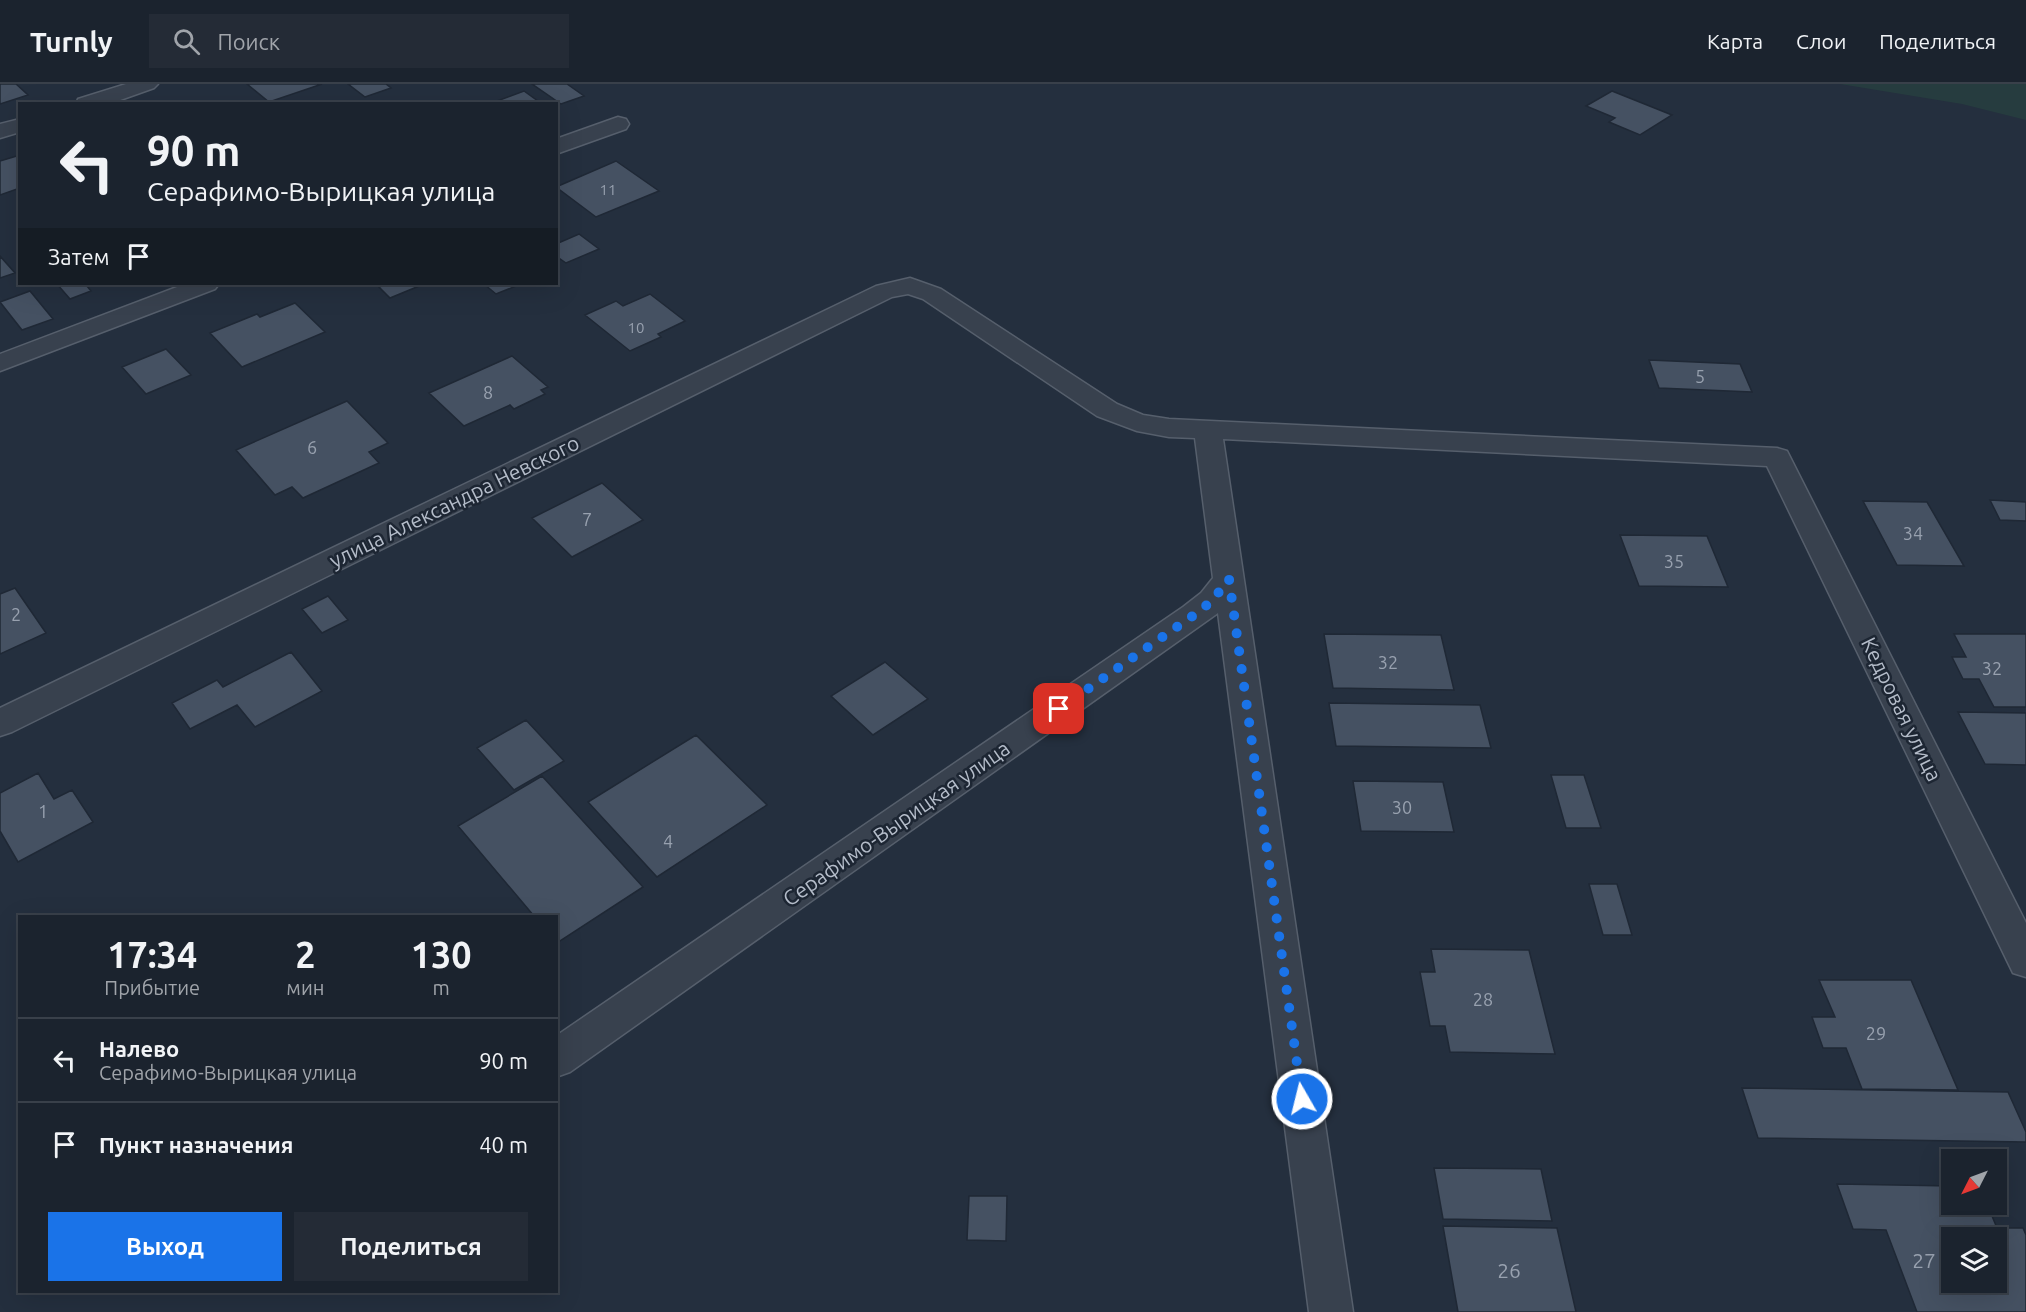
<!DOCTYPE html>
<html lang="ru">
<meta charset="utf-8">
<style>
:root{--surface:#1b232e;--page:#242b36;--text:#f1f3f6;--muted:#a0a4aa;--line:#39404a;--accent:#1a73e8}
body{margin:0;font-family:Ubuntu,sans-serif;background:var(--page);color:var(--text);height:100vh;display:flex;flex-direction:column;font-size:22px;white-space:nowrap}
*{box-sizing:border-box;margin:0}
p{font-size:20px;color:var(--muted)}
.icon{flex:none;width:33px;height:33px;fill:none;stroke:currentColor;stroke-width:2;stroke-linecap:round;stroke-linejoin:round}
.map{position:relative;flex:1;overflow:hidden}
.details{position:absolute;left:18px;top:831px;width:540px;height:378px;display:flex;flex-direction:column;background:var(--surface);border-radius:0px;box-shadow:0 6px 24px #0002,0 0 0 2px var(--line)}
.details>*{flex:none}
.top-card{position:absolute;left:18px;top:18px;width:540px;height:183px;border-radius:0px;box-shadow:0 6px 24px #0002,0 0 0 2px var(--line);background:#1b232e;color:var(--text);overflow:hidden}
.needle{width:39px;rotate:228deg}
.fabs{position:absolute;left:1941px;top:1065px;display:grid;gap:12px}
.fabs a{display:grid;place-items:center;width:66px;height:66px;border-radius:0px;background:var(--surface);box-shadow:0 6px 24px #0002,0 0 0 2px var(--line);font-size:30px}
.pin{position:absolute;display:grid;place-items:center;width:51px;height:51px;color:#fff;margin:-26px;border-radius:12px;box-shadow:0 3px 9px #0006}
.me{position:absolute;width:66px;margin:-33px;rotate:352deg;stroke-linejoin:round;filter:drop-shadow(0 0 4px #0008)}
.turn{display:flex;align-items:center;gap:21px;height:126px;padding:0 30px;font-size:27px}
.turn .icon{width:78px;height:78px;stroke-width:2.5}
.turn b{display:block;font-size:42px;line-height:51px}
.then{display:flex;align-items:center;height:57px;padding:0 30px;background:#0003;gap:12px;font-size:22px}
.eta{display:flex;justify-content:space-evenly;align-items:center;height:102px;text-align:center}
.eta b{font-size:36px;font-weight:600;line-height:42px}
.primary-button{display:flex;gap:12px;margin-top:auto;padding:12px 30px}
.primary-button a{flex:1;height:69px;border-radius:0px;background:var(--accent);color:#fff;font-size:24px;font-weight:600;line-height:69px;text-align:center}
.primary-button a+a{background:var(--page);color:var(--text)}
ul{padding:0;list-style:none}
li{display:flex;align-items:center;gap:18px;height:84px;padding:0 30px;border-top:2px solid var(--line)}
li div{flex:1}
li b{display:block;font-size:22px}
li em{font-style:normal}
header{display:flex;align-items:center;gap:36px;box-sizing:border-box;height:84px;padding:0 30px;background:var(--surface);border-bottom:2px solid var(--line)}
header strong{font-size:28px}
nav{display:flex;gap:33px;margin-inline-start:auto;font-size:21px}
.search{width:420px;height:54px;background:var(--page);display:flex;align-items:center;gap:15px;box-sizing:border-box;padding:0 21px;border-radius:0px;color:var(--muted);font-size:22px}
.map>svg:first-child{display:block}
.green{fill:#263c3f}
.building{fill:#455162;stroke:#1f2835;stroke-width:1.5;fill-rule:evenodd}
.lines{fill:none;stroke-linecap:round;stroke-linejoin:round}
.street-casing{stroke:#565f6c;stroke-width:3}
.street{fill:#38414e;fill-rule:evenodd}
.route{stroke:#1a73e8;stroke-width:10;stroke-dasharray:0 18}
.labels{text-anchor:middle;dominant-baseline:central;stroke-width:5;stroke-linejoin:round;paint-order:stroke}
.far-number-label{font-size:15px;fill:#98a1af}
.number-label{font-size:18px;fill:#98a1af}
.street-label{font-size:21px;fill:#b4bcc9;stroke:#1d2633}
.near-number-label{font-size:21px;fill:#98a1af}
</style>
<header>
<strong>Turnly</strong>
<div class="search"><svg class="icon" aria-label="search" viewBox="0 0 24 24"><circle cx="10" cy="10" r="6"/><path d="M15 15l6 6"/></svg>Поиск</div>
<nav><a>Карта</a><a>Слои</a><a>Поделиться</a></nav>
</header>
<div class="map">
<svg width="2026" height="1228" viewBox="0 0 2026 1228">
<rect width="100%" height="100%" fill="#242f3e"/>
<path class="green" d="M1840,0H2026V36L1962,20Z"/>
<path class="building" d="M0,0H16L28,11L0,20Z
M247,0H322L269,18Z
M348,0H386L391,4L365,13Z
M532,0H567L584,12L561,20Z
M524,7L542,20H489Z
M1612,7L1672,31L1640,51L1609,38L1615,34L1586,22Z
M20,71V104L0,111V77Z
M616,77L659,107L596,133L556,103Z
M579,150L599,165L566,179L556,172V160Z
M0,172L15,189L0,194Z
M57,200H93L87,202L91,207L70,215Z
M388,200H424L390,214L379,203Z
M484,200H521L496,210Z
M30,207L53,235L22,246L0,218Z
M650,210L685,237L658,250L661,253L630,267L585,231L616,217L623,222Z
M295,219L325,248L242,283L210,249L257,230L260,233Z
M166,265L191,291L146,310L122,283Z
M512,272L548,303L541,306L545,310L514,325L510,321L464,342L429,309Z
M1649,276L1740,280L1752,308L1659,304Z
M347,317L388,359L369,368L379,379L303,414L292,403L275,411L236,366Z
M602,399L643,436L572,473L532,434Z
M1990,416L2026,418V437L2000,436Z
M1863,417L1927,418L1964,482L1897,481Z
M1620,451L1707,452L1728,503L1639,502Z
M15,504L46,549L0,570V510Z
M328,512L348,536L322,549L302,525Z
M1324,550L1441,551L1454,606L1333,604Z
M1954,550H2026V623H1994L1979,595H1963L1952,573H1966Z
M291,568L322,607L255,643L237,621L190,645L172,619L217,596L223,603Z
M885,578L928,615L873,651L831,612Z
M1329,619L1480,621L1491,664L1336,662Z
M1958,628L2026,629V681L1985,680Z
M526,636L564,677L514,706L477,664Z
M696,651L767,721L657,793L588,718Z
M38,689L54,715L72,706L93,738L18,778L0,747V709Z
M1551,691H1584L1601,744H1566Z
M542,692L643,803L557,859L556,832H534L458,742Z
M1353,697L1443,698L1454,748L1361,747Z
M1589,800H1617L1632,851H1603Z
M1431,865L1529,866L1555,970L1450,968L1445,942H1430L1420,888H1435Z
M1819,896H1911L1958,1006L1862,1005L1846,964H1823L1812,933H1835Z
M1742,1004L2008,1008L2026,1048V1058L1758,1054Z
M1434,1084L1541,1085L1552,1137L1443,1135Z
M1837,1100L1952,1102V1120H1987L1997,1144H2023L2026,1151V1228H1917L1886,1146L1853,1145ZM1952,1154H1996V1198H1952Z
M969,1112H1007L1006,1157L967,1156Z
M1443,1142L1557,1144L1576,1228H1458Z"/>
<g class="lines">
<defs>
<path id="street" d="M126,0H158L154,4L109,20H76L78,15Z
M618,33L626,35L629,40L626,45L556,70V55Z
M20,35V48L0,54V40Z
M910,194L941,205L1117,320L1143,331L1169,335L1777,364L1787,367L2026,839V893L2013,889L1767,382L1223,355L1353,1228H1309L1218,529L570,988L556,993V952L1183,523L1201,509L1213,494L1195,354L1169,353L1137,347L1097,332L923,215L908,210L892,213L12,648L0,652V624L876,202Z
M185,200H219L215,205L0,287V270Z"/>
</defs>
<use href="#street" class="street-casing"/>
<use href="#street" class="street"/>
</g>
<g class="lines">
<path class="route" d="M1059,625L1194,531L1212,517L1229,495L1302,1015"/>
</g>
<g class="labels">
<g class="far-number-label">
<text x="608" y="105">11</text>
<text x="636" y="243">10</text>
</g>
<g class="number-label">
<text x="1700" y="292">5</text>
<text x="488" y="308">8</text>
<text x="312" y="363">6</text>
<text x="587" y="435">7</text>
<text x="1913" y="449">34</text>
<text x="1674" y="477">35</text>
<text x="16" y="530">2</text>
<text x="1388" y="578">32</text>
<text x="1992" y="584">32</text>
<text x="1402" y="723">30</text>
<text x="43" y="727">1</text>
<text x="668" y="757">4</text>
<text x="1483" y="915">28</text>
<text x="1876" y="949">29</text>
</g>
<g class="street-label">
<text transform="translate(454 417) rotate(-26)">улица Александра Невского</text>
<text transform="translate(1902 625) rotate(64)">Кедровая улица</text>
<text transform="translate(896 739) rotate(-35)">Серафимо-Вырицкая улица</text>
</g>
<g class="near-number-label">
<text x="1924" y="1176">27</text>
<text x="1509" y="1186">26</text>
</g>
</g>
</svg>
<div class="fabs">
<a><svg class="needle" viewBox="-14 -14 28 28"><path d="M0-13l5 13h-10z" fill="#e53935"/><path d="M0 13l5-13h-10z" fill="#a0a4aa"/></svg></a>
<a><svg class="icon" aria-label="layers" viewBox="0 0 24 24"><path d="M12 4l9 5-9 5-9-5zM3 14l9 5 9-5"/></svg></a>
</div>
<div class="pin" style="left:1059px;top:625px;background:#d93025"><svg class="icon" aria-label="arrive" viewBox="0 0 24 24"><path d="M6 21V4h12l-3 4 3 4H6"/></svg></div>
<svg class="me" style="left:1302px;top:1015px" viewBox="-20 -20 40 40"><circle r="17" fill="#1a73e8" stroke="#fff" stroke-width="3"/><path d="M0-11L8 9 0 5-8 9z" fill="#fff"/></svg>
<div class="top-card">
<div class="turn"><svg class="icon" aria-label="left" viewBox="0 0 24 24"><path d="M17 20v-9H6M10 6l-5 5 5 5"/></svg><div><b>90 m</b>Серафимо-Вырицкая улица</div></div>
<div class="then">Затем<svg class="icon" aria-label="arrive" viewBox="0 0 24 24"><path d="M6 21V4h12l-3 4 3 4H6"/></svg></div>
</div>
<section class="details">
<div class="eta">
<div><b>17:34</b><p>Прибытие</p></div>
<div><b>2</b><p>мин</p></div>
<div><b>130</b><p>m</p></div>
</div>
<ul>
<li><svg class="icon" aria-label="left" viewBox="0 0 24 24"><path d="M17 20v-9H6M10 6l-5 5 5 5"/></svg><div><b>Налево</b><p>Серафимо-Вырицкая улица</p></div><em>90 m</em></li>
<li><svg class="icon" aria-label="arrive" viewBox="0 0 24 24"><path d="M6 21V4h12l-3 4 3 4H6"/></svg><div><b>Пункт назначения</b></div><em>40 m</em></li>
</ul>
<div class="primary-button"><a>Выход</a><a>Поделиться</a></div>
</section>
</div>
